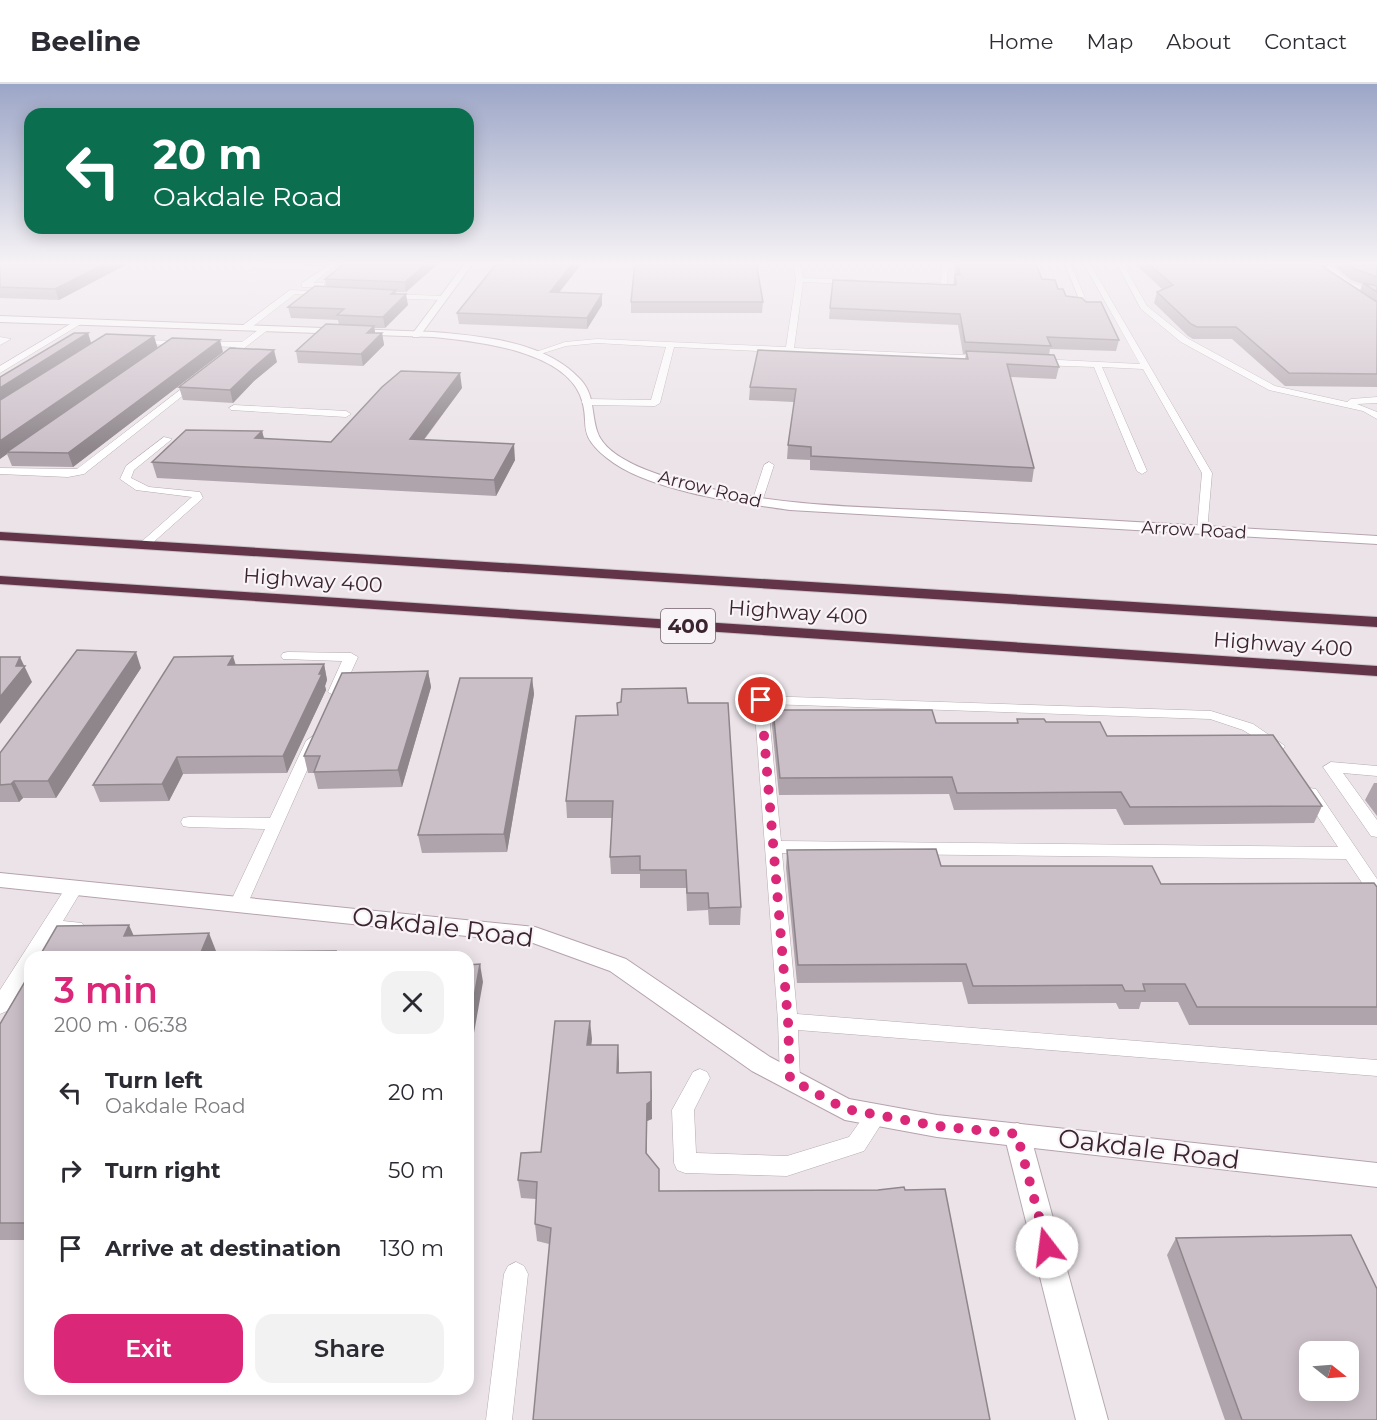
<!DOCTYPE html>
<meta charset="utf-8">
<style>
:root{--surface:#fff;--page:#f2f2f3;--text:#2b2b33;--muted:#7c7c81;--line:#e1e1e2;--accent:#db2777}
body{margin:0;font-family:Montserrat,sans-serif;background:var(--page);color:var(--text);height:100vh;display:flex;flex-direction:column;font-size:22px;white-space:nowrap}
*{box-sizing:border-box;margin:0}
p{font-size:20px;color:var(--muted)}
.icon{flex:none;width:33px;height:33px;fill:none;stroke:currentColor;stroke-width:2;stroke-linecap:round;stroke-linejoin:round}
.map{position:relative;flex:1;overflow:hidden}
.panel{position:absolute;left:24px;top:867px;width:450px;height:444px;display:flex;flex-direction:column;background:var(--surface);border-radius:18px;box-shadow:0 3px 15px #0003}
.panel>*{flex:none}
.banner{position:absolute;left:24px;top:24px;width:450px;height:126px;border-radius:18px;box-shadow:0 3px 15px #0003;background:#0b6e4f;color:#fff;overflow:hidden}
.needle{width:39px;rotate:107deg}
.controls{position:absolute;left:1299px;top:1257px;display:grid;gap:12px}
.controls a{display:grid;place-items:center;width:60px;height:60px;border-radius:12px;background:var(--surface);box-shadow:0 3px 15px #0003;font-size:30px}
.pin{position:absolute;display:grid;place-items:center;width:51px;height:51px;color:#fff;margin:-26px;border:3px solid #fff;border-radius:50%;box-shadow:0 2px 6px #0007}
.me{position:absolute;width:66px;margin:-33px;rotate:345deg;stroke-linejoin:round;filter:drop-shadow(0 0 4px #0008)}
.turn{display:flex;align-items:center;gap:21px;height:126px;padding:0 30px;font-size:27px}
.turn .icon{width:78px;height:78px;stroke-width:2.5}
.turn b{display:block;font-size:42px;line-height:51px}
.round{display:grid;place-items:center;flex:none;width:63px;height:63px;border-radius:18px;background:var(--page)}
.overview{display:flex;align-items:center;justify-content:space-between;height:102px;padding:0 30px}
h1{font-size:36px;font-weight:600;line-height:45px;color:var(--accent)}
.primary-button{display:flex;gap:12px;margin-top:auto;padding:12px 30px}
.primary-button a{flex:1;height:69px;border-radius:18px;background:var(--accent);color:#fff;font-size:24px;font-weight:600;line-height:69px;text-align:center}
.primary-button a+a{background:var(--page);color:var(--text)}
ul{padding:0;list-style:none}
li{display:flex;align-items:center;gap:18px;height:78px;padding:0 30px}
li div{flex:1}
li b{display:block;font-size:22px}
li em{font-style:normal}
header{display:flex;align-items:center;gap:36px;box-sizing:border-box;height:84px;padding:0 30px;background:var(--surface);border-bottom:2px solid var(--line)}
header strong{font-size:28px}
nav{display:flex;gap:33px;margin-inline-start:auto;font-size:21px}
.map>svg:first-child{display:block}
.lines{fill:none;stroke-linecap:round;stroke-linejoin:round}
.lane-casing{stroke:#b6aab0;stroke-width:1}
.street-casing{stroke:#b6aab0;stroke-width:2}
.secondary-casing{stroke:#b6a2ad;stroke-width:2}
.highway-casing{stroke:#c8c2c5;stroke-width:2}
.lane{fill:#fff;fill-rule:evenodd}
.street{fill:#fff;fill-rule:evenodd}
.secondary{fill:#fff;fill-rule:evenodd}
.highway{fill:#633348;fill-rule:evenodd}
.wall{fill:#afa4ab}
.shaded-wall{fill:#8e868b}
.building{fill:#cbbfc7;stroke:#8e868b;stroke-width:1.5;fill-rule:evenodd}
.route{stroke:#db2777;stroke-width:10;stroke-dasharray:0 18}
.labels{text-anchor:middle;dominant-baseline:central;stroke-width:4.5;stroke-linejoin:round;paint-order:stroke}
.far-street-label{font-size:18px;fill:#3a242f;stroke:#f8f3f7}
.shield{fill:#f8f3f7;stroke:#73626b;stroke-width:1.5}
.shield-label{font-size:20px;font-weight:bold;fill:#3a242f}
.street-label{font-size:21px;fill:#3a242f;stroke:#f8f3f7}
.near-street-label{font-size:26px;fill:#3a242f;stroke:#f8f3f7}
</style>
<header>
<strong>Beeline</strong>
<nav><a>Home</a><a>Map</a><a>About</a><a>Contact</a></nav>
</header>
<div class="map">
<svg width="1377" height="1336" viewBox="0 0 1377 1336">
<rect width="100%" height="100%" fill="#ebe3e8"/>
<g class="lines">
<defs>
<path id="lane" d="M793,178H799L803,194L854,196L858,198L854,200L803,198L794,264L985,272L989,275L985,278L674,263L660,319L655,322L586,321L581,318L586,315L651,316L666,263L597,259L566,262L534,272L530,270L565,258L597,255L786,263L796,196Z
M942,178H948L947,203H923L926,199H941Z
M1064,178H1070L1089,224L1082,222Z
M1083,178H1089L1212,389L1207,448L1203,449L1197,446L1202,389L1143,285L1102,283L1147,387L1142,390L1137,387L1094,283L1039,281L1035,278L1039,275L1140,280Z
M1116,178H1122L1147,222L1187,254L1275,302L1347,318L1351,315L1377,313V319L1357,320L1377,328V335L1363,327L1269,306L1181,258L1141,225Z
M1321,178H1327L1350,198L1377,208V212C1355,208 1333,197 1321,178Z
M331,180L336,181L313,199H324V203H302V199Z
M290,206L326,208L330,210L326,212L295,210L248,246H242V242Z
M386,210L443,212L447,214L443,216L383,214Z
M77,236L84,238L0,289V282Z
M262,243L269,245L225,279L222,278V274L236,263L137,260L133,258L137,256L242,258Z
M0,253L11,255L0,261Z
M193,296L200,298L84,390L68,393L0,390V384L77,385Z
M234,321L346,327L351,330L346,333L231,326L229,324Z
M164,353L172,355L134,386L131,394L149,403L200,408L203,414L148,463H140V459L192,413L136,406L120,395L126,382Z
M769,378L774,381L762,418L757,421L753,420L752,418L764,381Z
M288,568L351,569L358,573L342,608L335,612L328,608L342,577L283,575L281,572L283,569Z
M761,612L1211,627L1253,640L1285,662L1283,665H1273L1243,646L1210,635L768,620L781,757L1338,763L1302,709L1310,704L1316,705L1377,795V814L1371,812L1346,775L782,769L797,930L1377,976V992L798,946L800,995L797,1001L790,1004L783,1001L780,995L778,937L754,616Z
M313,652L320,657L247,821L244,825L238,827L232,825L229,821L265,745L189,743L183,742L181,738L183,734L189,733L270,734L306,657Z
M1331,678L1377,682V692L1343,689L1377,736V753L1371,752L1323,683Z
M74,798L80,800L83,804L63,837L82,839L85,844L82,849L55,850L41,873H30V890L7,927L0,930V906L68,800Z
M700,985L707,988L710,994L694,1026L696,1069L787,1072L849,1053L869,1025L876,1022L883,1025L887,1031L864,1067L787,1092L685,1089L677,1086L674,1079L672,1026L693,988Z
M516,1178L524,1182L528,1190L512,1336H486L504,1190L508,1182Z"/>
<path id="street" d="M466,178H474L419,253H413V249Z
M1017,1039L1026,1042L1030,1050L1108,1336H1076L1004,1050L1008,1042Z"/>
<path id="secondary" d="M0,232L433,248C481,252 545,257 580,295C595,311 591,328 597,347C606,377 664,393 692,400C780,424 874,423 965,428C1102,436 1240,444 1377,452V460L790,426C740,419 647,407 607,374C574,347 592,341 580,311C561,266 474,257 433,253L0,238Z
M0,789L535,843L626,875L770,973L849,1015L937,1031L1377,1079V1103L937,1053L845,1036L752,987L610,887L533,859L0,803Z"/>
<path id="highway" d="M0,448L1377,533V543L0,456Z
M0,492L1377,582V592L0,500Z"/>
</defs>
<use href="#lane" class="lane-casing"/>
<use href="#street" class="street-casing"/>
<use href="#secondary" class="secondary-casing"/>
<use href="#highway" class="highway-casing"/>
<use href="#lane" class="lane"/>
<use href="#street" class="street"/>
<use href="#secondary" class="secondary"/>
<use href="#highway" class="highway"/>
</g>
<path class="wall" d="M0,178H131L59,216L0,214Z
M240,178H440L406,208H396L397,210L408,221L385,244H374L375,249H382L384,261L363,282L298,279L296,267L339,241L338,236L291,234L288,223L326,203L325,195L340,183H338L337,179L331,178L324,182L240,179Z
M955,178H1035L1042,195L1058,205L1119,256L1116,267L1050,265L1049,271L1059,283L1056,295L1010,293L1034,384L1032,398L810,386V376L787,375L788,361L794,318L749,316L750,303L965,275L966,270H963L958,241L829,235L830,224L953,201L955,190H956L954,182Z
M1133,178H1329L1326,185L1360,207L1362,200L1351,196L1330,178H1377V303L1285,302L1232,255H1193L1188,252L1154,219L1157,208L1163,206Z
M559,208L602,221L587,245L459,240L457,229Z
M631,218H763L762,229H631Z
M88,249L91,260L223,268L73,383L12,382L7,370L0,375Z
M277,278L254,297L233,319L183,316L179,303Z
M462,304L424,356L515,376L496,412L157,394L152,378L262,347L264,355L331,358Z
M324,580L327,596L325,602L326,606L287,689L183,690L169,717L100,718L93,701L235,581Z
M141,584L56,714H23L19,718H0V669Z
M428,587L431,603L402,703L318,705L314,689H308L304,672Z
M532,594L534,610L507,768L422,769L418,751Z
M688,619L741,823L740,841H709L708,826L687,827L686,804H640V790H611L610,773L612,734H567L566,717L618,631Z
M773,626L936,639H1017V635L1046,638L1107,652L1322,722L1314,739L1124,741L1116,725L954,726L949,710L779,711L772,642Z
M1374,699H1377V732L1365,716Z
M787,766L941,782L1161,800L1377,803V941H1189L1178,918H1141L1139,925H1119L1116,919L968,920L962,898L797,899L786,784Z
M30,889V1156H0V940Z
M592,955L591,961H618L619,989L652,1006V1035L647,1037V1070L549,1160L537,1157L535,1140L536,1115L521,1114L518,1096L541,1068Z
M1176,1154L1377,1336H1225L1167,1171Z"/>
<path class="shaded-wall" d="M109,178H131L59,216L55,205Z
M323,178H331L324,182Z
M428,178H440L406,208L405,198Z
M574,178H583L551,219L550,208Z
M406,210L408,221L385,244L383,233Z
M602,210V221L587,245V234Z
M374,242L376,253L367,249Z
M88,249L92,262L0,321V304Z
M382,249L384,261L363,282L361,270Z
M154,252L158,265L7,368V370L0,375V357Z
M220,256L223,268L73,383L68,369Z
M274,266L277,278L254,297L233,319L230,306L252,285Z
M460,289L462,304L412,371L410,355Z
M262,347L266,362L255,354Z
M514,360L515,376L496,412L494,396Z
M136,568L141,584L56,714L48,697Z
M233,572L238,588L228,581Z
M20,573L32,598L0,640V613Z
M324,580L327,596L325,602L326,606L287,689L283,672Z
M428,587L431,603L402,703L398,686Z
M532,594L534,610L507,768L504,750Z
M177,673L183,690L169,717L162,700Z
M14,697L23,714L19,718L11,700Z
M129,841L137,859L124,852Z
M209,849L216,867L213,873H199Z
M480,880L483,898L468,983V946Z
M590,937L592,955L589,979L587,961Z
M618,961L619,979L618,1007L617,989Z
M651,988L652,1035L647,1037L646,1087V1069L647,1020Z"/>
<path class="building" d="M0,178H109L55,205L0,203Z
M347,178H428L405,198L325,195Z
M500,178H574L550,208L602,210L587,234L457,229L493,184Z
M635,178H756L763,218H631Z
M957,178H1035L1042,195L1055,196L1058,205H1063L1066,212L1082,214L1086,218H1101L1119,256L1047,253L1051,262L965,258L960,230L830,224L833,196L956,201L955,190L960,191Z
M1146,178H1316L1377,218V290L1289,289L1236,243H1197L1191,240L1157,208L1173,201Z
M1346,178H1377V193L1355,185Z
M1363,199L1377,202V208Z
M315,202L396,206L391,210H406L383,233L337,231L344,225L288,223Z
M326,240L374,242L367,249H382L361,270L296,267Z
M74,249H88L0,304V293Z
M106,250L154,252L0,357V316Z
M172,254L220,256L68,369L7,368Z
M230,264L274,266L252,285L230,306L179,303Z
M758,266L968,275L966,267L1054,271L1059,283L1007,280L1034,384L811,372V363L788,361L796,305L750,303Z
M401,287L460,289L410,355L514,360L494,396L152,378L186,346L262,347L255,354L331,358L382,303Z
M77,566L136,568L48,697H14L11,700L0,701V669Z
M233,572L228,581L324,580L319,590H322L283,672L177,673L162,700L93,701L174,573Z
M0,573H20L16,582H25L0,613Z
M428,587L398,686L314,688L320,672H304L342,589Z
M460,594H532L504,750L418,751Z
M686,604L688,619H728L741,823L709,824L708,809H687L686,786H640V772L610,773L613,717H566L576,632L618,631L617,619L621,618L622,605Z
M773,626H932L936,639H1018L1017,635H1044L1046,638H1100L1107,652L1273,651L1322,722L1130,723L1121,708L957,709L952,693L780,694Z
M936,765L941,782H1152L1161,800L1374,799L1377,803V923H1197L1185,900H1143L1145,907H1125L1122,901L973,902L966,880L798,881L787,766Z
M129,841L124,852L209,849L199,873H39L57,842Z
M336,867L334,873H240L242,868Z
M480,880L468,946V881Z
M30,889V1139H0V940Z
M555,937H590L587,961H618L617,989L651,988V1017L647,1020L646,1069L659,1085V1107L878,1106L904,1103L905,1106L945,1105L990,1336H533L551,1144L535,1140L537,1098L518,1096L521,1069L541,1068Z
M1351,1151L1377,1205V1336H1242L1176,1154ZM1310,1268H1348V1306H1310Z"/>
<linearGradient id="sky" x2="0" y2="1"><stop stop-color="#9ca6c7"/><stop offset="0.49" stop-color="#f6f2f5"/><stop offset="1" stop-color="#f6f2f5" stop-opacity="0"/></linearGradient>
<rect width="1377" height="365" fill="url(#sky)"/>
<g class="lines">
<path class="route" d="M761,616L788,937L790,995L845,1025L937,1042L1017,1050L1047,1163"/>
</g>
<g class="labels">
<g class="far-street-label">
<text transform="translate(710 405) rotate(14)">Arrow Road</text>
<text transform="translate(1194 446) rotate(3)">Arrow Road</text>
</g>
<rect class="shield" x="661" y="525" width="54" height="34" rx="4.5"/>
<g class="shield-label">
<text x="688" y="542">400</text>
</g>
<g class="street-label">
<text transform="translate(313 496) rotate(4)">Highway 400</text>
<text transform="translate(798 528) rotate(4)">Highway 400</text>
<text transform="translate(1283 560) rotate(4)">Highway 400</text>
</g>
<g class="near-street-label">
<text transform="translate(443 843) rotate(7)">Oakdale Road</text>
<text transform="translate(1149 1065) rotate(7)">Oakdale Road</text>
</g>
</g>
</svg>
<div class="controls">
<a><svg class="needle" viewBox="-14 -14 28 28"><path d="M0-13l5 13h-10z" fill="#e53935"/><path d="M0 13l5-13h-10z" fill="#7c7c81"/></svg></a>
</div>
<div class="pin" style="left:761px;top:616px;background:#d93025"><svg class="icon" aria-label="arrive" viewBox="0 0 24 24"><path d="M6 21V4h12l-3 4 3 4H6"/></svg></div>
<svg class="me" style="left:1047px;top:1163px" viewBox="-20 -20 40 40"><circle r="19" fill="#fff"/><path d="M0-13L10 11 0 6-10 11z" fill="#db2777"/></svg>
<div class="banner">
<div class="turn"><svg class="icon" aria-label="left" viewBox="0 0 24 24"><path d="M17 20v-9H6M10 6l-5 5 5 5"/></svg><div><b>20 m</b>Oakdale Road</div></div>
</div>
<section class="panel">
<div class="overview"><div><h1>3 min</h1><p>200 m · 06:38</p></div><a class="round"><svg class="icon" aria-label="close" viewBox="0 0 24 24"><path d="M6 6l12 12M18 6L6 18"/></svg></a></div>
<ul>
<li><svg class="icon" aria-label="left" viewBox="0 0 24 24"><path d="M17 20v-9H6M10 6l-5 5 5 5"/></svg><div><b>Turn left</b><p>Oakdale Road</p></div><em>20 m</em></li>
<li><svg class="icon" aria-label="right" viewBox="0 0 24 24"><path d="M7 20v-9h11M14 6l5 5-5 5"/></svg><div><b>Turn right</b></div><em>50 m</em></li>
<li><svg class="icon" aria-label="arrive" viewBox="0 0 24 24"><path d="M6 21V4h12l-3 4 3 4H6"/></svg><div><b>Arrive at destination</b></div><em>130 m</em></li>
</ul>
<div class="primary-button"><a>Exit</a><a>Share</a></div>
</section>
</div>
